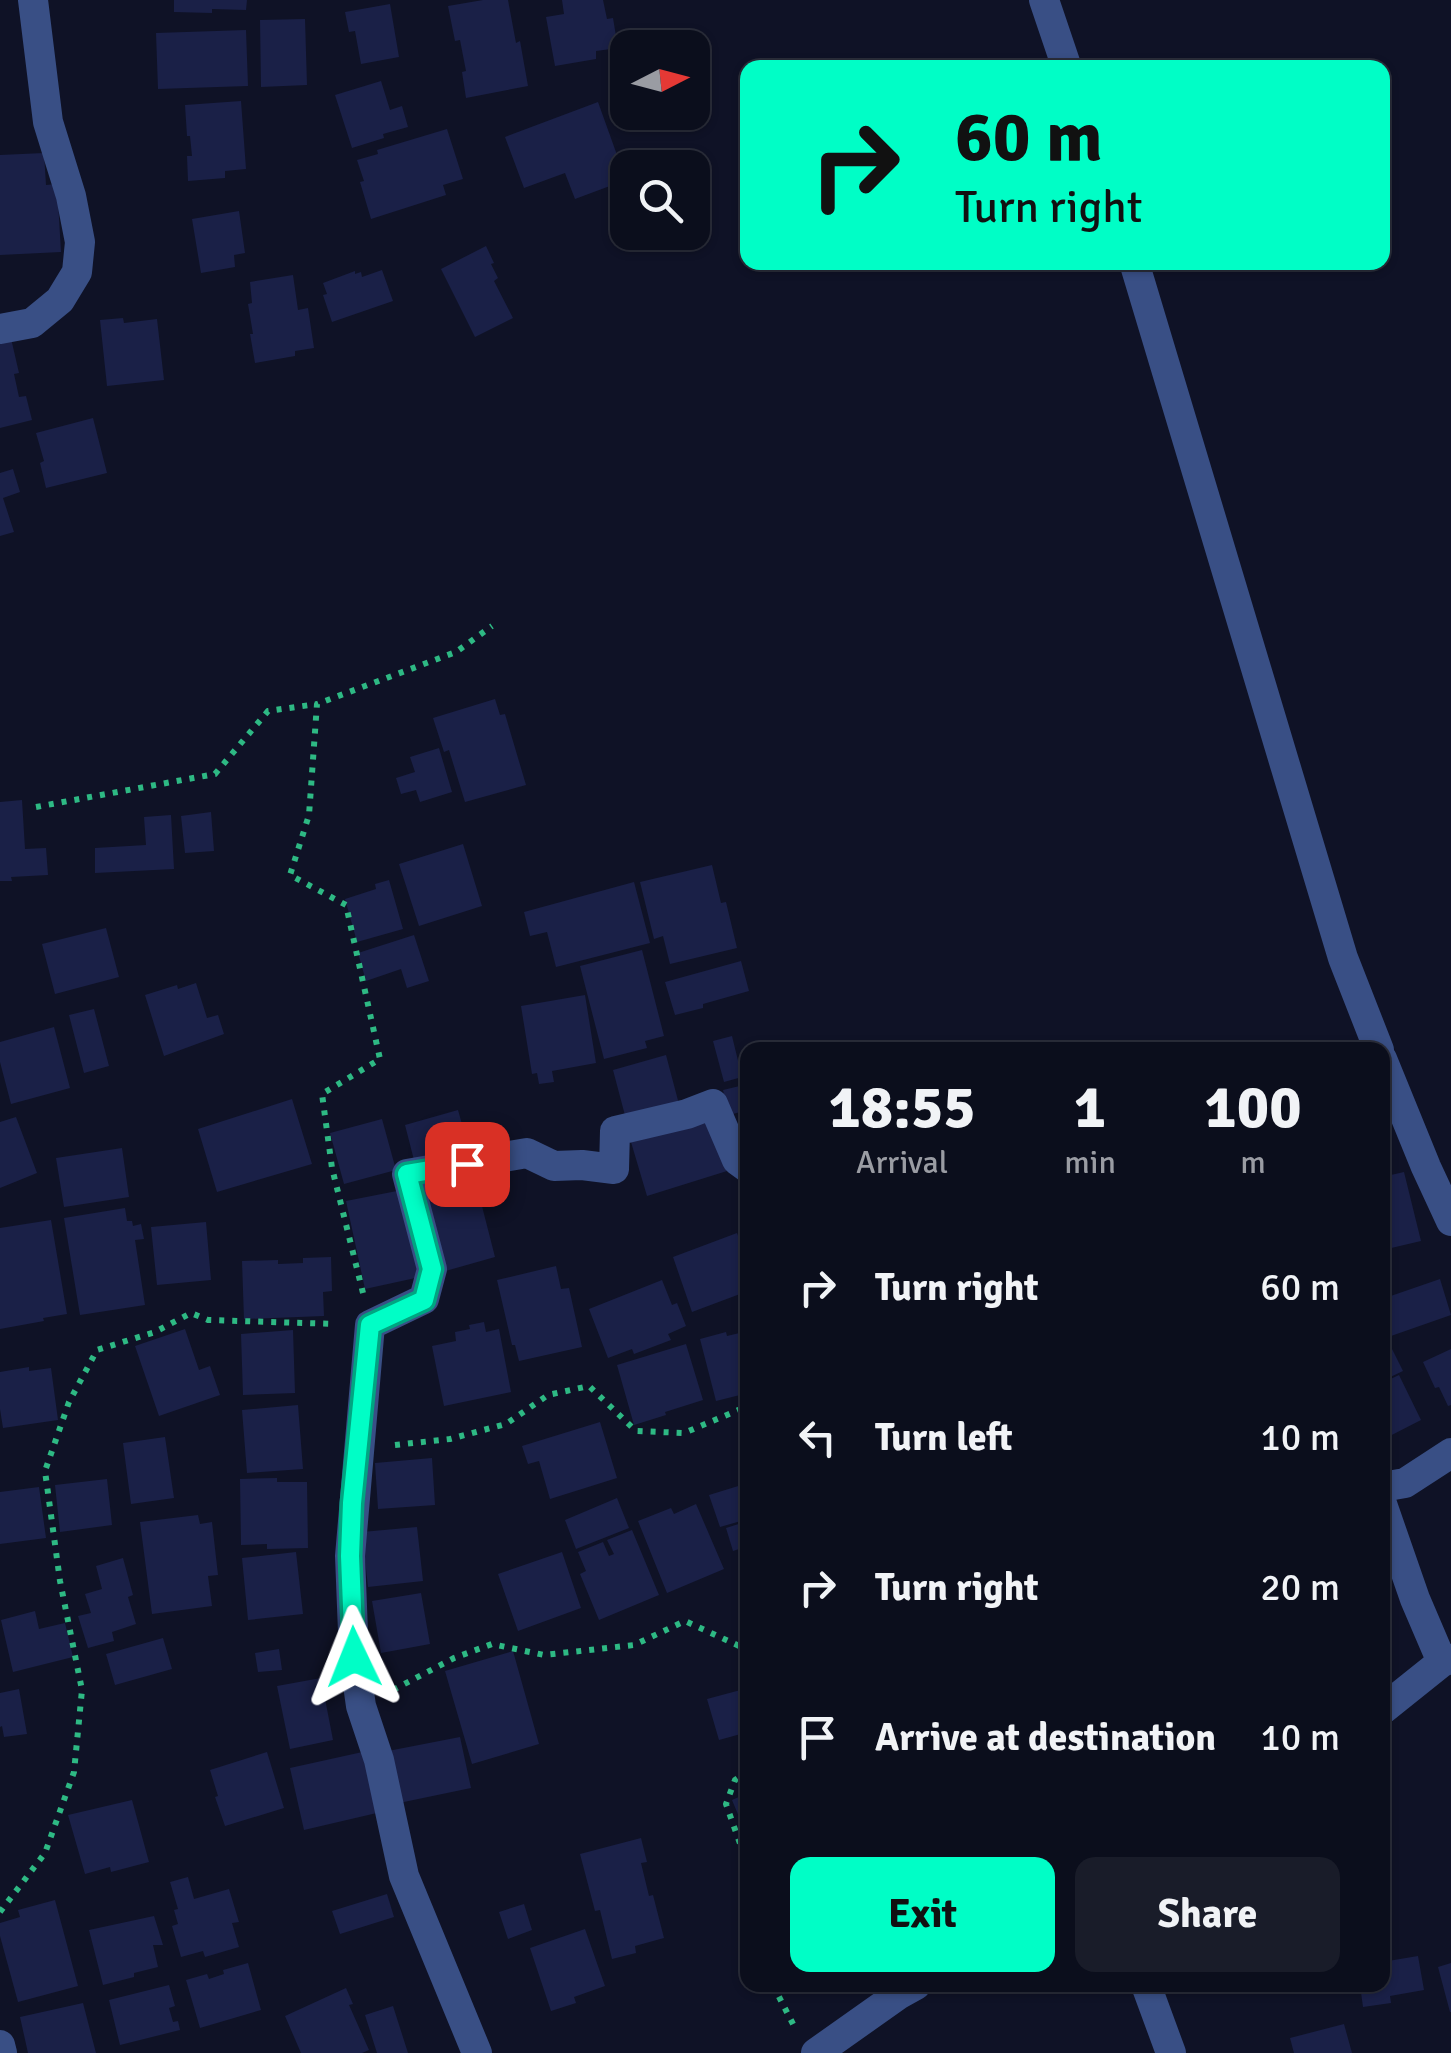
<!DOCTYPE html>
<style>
:root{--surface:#0b0e1c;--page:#191c29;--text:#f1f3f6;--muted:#9a9ca3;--line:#2b2e3b;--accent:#00fec6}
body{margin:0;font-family:Signika,sans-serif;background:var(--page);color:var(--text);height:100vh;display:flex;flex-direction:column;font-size:38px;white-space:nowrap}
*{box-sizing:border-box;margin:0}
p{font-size:32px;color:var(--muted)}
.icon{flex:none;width:55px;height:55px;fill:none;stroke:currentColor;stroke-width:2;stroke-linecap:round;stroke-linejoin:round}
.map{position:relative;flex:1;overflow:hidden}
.sheet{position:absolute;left:740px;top:1042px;width:650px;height:950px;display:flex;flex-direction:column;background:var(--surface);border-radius:20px;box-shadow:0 2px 8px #0004,0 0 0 2px var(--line)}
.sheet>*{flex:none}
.guide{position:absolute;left:740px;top:60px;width:650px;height:210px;border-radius:20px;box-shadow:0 2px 8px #0004,0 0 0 2px var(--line);background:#00fec6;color:#111;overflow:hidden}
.needle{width:65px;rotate:84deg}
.fabs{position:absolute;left:610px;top:30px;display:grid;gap:20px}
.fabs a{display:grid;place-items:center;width:100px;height:100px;border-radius:20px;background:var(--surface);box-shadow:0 2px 8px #0004,0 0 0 2px var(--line);font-size:50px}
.pin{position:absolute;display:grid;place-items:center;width:85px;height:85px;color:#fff;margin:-42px;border-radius:20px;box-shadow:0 5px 15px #0006}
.me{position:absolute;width:110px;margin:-55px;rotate:358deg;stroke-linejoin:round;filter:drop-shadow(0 0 8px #0008)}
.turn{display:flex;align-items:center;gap:35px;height:210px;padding:0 50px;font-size:45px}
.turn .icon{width:130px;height:130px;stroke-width:2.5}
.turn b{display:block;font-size:70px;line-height:85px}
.eta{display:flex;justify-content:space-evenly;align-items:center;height:170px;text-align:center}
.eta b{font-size:60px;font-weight:700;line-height:70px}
.action{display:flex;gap:20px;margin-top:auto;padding:20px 50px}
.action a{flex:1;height:115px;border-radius:20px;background:var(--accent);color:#111;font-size:40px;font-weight:700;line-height:115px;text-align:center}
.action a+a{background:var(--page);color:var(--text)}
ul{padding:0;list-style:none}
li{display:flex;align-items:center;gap:30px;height:150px;padding:0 50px}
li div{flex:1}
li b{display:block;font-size:38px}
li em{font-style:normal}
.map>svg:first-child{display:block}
.building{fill:#1a2047}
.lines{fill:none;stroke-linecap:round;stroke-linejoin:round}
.path{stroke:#2eb984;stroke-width:6;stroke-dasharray:5 8;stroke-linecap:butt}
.minor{stroke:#394f85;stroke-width:30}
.route-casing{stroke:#00a581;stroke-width:25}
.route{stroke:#00fec6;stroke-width:18}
</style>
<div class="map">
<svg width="1451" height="2053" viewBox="0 0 1451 2053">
<rect width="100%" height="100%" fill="#0f1226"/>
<path class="building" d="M174,0H247L246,10L212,9V13L174,12Z
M483,0H508L516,43L520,41L528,86L466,98L462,72L466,71L460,40L455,41L448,6Z
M562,0H603L607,19L613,18L618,48L596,51V59L555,66L546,17L564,14Z
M390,4L399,57L361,64L355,31L349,32L345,12Z
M305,19L307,85L261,87L260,20Z
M246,30L248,86L158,89L156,33Z
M381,81L390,110L402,106L408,127L383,134L384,138L352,148L335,95Z
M241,101L246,169L225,171V178L188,181L187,156H192L190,136H187L185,105Z
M598,102L626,180L575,199L565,173L524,188L505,137Z
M447,129L463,179L443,185L446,195L371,219L360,182L364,181L357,160L378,154L377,150Z
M44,153L46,185L57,184L61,252L0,255V155Z
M239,211L245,253L234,255L235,267L201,273L192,219Z
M486,246L494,263L491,264L498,278L494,281L513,318L475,337L441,269Z
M382,270L393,301L332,322L323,295L327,294L323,283L355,271V274L361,272L362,277Z
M293,275L298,310L308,308L314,348L295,351V356L255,363L250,334H253L248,304L252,303L250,282Z
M123,318L124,323L157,319L164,380L107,386L100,320Z
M10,334L19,373L14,374L19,397L26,396L32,420L0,428V337Z
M93,418L107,473L46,488L40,463L44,461L36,433Z
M13,469L20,492L3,498L14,532L0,536V473Z
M495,699L500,715L505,714L526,785L465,802L449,750L444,752L433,718Z
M439,748L452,792L420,802L416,790L401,794L396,778L415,772L410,757Z
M22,800L25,849L46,848L48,875L11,877L12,881H0V802Z
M211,812L214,851L185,853L181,816Z
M171,815L174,869L95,873V848L146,845L144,817Z
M463,844L482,906L419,926L399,864Z
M712,865L721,903L726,902L737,948L670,964L663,936L654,939L640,882Z
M389,880L403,929L357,942L345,899L376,889L375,884Z
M634,882L650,943L556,967L547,932L530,936L524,912Z
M106,928L119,977L55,994L42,944Z
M414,935L429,981L407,988L401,969L366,981L358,953Z
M642,950L664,1036L645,1041L647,1048L604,1059L580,966Z
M741,961L749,991L703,1004V1008L675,1015L665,982Z
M196,983L207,1018L218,1015L224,1034L164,1056L145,995L177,985L178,989Z
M585,995L596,1063L552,1071L554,1082L539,1084L537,1073L532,1074L521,1006Z
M94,1009L109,1066L84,1073L69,1015Z
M54,1027L70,1088L11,1104L0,1062V1042Z
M732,1036L742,1077L724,1082L713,1041Z
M666,1055L680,1108L627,1123L613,1070Z
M748,1084V1110L729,1115L723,1090Z
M292,1099L312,1164L217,1192L198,1129Z
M458,1110L469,1149L415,1164L405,1125Z
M16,1117L37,1173L0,1188V1122Z
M710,1117L727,1171L647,1196L631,1142Z
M382,1119L396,1170L344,1184L330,1133Z
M122,1148L129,1197L64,1207L56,1158Z
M473,1171L495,1257L442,1272L420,1185Z
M1404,1172L1421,1241L1387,1249L1386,1242H1382V1177Z
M402,1190L420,1277L365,1289L346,1201Z
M125,1208L127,1221H132L133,1226L141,1224L144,1239L135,1240L145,1305L80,1315L64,1218Z
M51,1220L67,1314L43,1318L44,1321L0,1329V1228Z
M206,1222L211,1280L157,1285L151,1227Z
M737,1233L748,1261V1291L692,1312L673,1257Z
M331,1257L332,1291L323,1292L324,1316L244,1319L242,1261L278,1260V1264L303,1263V1258Z
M556,1266L561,1289L569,1288L582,1347L519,1361L515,1345H512L497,1280Z
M1440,1279L1451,1315L1391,1336L1382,1312V1299Z
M662,1280L672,1305L677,1303L686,1326L668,1334L671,1340L634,1354L632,1349L608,1358L589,1309Z
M484,1322L486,1332L499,1329L511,1392L444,1406L432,1346L456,1341L455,1332L470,1329L469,1325Z
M185,1329L199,1370L210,1366L220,1395L159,1416L135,1346Z
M1382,1329L1403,1371L1382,1381Z
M293,1330L295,1393L243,1395L241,1334Z
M748,1331V1393L716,1401L700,1339L726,1332L727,1336Z
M686,1344L703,1400L665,1412L666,1415L634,1425L617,1365Z
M1451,1349V1405L1448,1406L1439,1387L1435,1388L1423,1362Z
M29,1367V1371L51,1368L58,1420L3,1428L0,1409V1372Z
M1399,1375L1421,1420L1382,1440V1383Z
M298,1405L303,1469L247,1473L242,1410Z
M600,1422L617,1478L550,1499L539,1461L528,1464L522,1446Z
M165,1437L174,1498L131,1504L123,1443Z
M432,1458L435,1505L378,1509L375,1463Z
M277,1478V1482H307L308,1548L267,1549V1544L241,1545L240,1479Z
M107,1479L112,1525L60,1532L55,1485Z
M748,1483V1519L720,1527L709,1495Z
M39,1487L46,1538L0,1544V1492Z
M617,1498L629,1528L576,1549L565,1520Z
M696,1504L724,1569L667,1593L638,1521L671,1508L674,1514Z
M198,1515L200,1524L212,1522L218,1575L208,1576L212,1606L152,1614L140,1522Z
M748,1521V1546L733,1551L726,1528Z
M417,1527L423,1581L368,1587L362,1532Z
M632,1530L659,1595L599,1620L580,1574L586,1571L578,1552L603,1542L609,1556L614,1554L607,1540Z
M296,1552L303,1614L248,1620L242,1558Z
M562,1552L581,1608L518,1631L498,1574Z
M123,1558L133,1595L128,1597L136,1624L112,1632L114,1641L88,1648L78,1616L91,1613L85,1594L102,1589L96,1566Z
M421,1593L430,1644L381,1653L372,1601Z
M35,1611L39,1629L65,1623L73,1657L13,1672L1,1620Z
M163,1638L172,1669L115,1685L106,1654Z
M279,1649L282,1670L258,1672L255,1653Z
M513,1651L539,1744L472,1764L445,1671Z
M321,1678L333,1740L290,1749L277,1686Z
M748,1688V1732L719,1740L707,1699Z
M19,1689L27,1734L4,1737L2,1726L0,1727V1693Z
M460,1737L471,1788L399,1803L388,1751Z
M367,1751L381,1812L304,1830L290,1768Z
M267,1752L284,1808L225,1826L215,1797L218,1796L210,1770Z
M748,1793V1836H747L732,1800Z
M132,1800L149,1862L111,1872L110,1867L85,1874L68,1815Z
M641,1838L647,1862L641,1863L649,1896L653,1895L664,1938L635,1946L636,1953L612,1959L600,1910L595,1911L580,1854Z
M188,1877L194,1899L229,1889L239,1922L232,1923L239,1947L205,1957L203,1951L181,1957L172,1926L178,1924L174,1910L178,1909L170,1882Z
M387,1894L394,1917L340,1934L332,1911Z
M55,1900L78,1986L18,2002L0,1936V1923L20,1917L18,1910Z
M524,1904L532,1930L508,1939L499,1912Z
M154,1916L163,1945H153L158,1967L134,1973V1977L103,1985L89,1930Z
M585,1929L605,1986L574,1997L576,2003L551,2011L530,1948Z
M1418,1956L1424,1990L1390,1996L1391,2003L1363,2007L1360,1985H1382V1962Z
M248,1963L261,2010L200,2028L186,1980L207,1974L209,1979L224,1974L223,1970Z
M1451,1963V2012H1450L1438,1967Z
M169,1985L175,2006L169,2008L173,2022L178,2021L180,2030L120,2045L109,2000Z
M346,1988L353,2004L349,2005L369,2050L362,2053H301L285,2016Z
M83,2003L96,2053H28L20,2017Z
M393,2006L408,2053H377L365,2015Z
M1344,2024L1352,2053H1294L1290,2038Z"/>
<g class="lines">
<path class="path" d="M36,807L215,774L268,711L317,704
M363,1293L332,1168L322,1094L380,1059L346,905L290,875L309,815L317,704L456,652L492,626
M395,1445L450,1439L506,1424L548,1395L589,1386L636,1431L684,1433L748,1406
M393,1690L454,1658L492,1644L544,1655L634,1645L685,1621L748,1650
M748,1771L735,1780L726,1804L748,1866
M0,1912L45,1853L74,1772L82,1690L60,1581L45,1471L69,1402L97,1350L155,1332L191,1313L208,1320L336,1324
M773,1985L795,2028"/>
<path class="minor" d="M1044,0L1067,68
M1134,262L1343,958L1379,1050
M0,329L32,323L60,300L77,272L80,242L71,196L48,122L33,0
M1382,1059L1426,1167L1451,1221
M1382,1487L1405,1483L1451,1453
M1382,1504L1415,1599L1442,1662
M1382,1710L1442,1662L1451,1659
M1146,1985L1171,2053
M0,2045L2,2053
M477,2053L404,1876L379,1760L361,1706L354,1657L350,1556L370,1325L424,1299L432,1269L407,1174L527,1153L554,1166L582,1165L614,1169L615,1131L687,1114L713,1104L737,1160L748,1168
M816,2053L898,1995L916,1985"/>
</g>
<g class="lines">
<defs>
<path id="route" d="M354,1657L350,1556L352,1503L370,1325L424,1300L432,1269L407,1174L467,1164"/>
</defs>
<use href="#route" class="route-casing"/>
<use href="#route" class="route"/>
</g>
</svg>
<div class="fabs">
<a><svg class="needle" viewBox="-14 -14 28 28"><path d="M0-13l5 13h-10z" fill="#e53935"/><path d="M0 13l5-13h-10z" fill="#9a9ca3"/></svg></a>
<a><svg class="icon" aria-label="search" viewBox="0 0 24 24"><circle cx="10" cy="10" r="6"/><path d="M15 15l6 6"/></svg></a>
</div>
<div class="pin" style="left:467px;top:1164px;background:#d93025"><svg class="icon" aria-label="arrive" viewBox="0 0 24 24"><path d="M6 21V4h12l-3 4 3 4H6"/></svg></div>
<svg class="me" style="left:354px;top:1657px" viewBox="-20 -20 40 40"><path d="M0-17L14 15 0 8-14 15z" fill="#00fec6" stroke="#fff" stroke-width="4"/></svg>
<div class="guide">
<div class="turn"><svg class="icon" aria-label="right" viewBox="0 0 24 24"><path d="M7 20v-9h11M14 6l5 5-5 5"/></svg><div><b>60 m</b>Turn right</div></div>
</div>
<section class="sheet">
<div class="eta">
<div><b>18:55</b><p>Arrival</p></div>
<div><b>1</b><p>min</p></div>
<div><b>100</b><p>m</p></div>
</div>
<ul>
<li><svg class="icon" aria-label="right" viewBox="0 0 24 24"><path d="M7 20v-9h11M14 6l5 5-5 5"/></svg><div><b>Turn right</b></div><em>60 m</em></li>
<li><svg class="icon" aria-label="left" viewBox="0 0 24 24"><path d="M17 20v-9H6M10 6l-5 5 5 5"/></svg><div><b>Turn left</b></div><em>10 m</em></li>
<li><svg class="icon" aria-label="right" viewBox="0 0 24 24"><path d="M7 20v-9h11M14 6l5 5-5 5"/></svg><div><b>Turn right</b></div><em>20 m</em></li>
<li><svg class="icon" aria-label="arrive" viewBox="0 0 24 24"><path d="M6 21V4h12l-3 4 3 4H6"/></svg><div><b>Arrive at destination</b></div><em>10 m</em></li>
</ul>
<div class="action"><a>Exit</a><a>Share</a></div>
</section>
</div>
